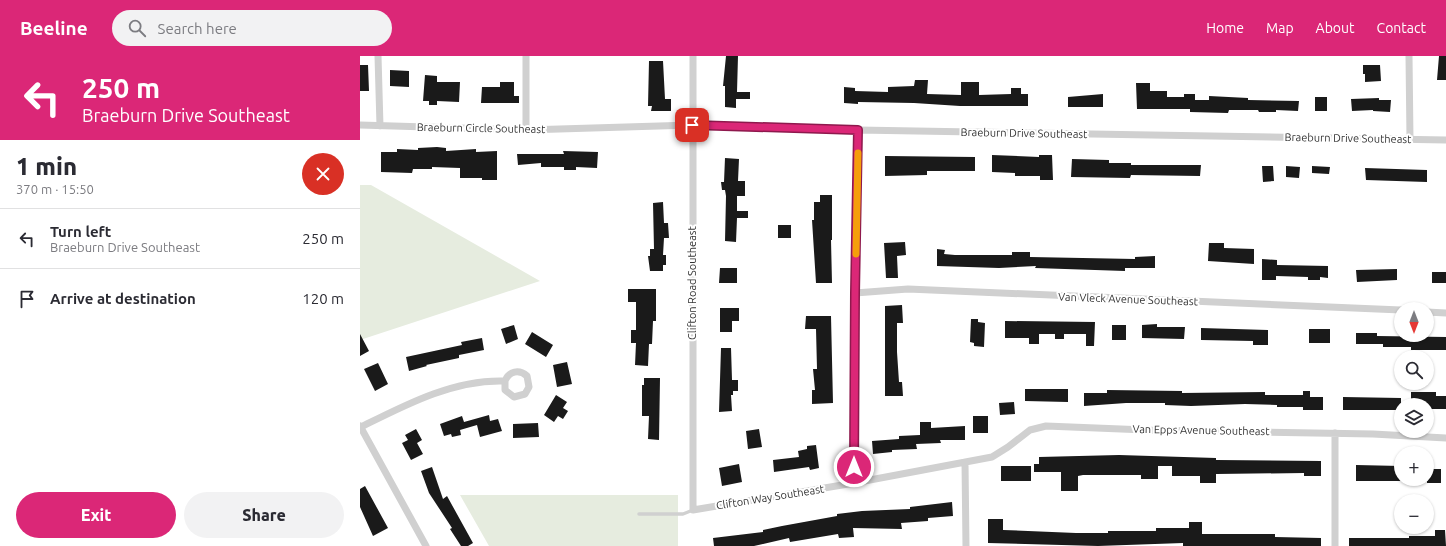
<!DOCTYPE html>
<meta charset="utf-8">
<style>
:root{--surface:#fff;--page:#f2f2f3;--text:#2b2b33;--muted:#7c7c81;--line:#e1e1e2;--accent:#db2777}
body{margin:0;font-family:Ubuntu,sans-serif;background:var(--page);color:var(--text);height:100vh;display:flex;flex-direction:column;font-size:15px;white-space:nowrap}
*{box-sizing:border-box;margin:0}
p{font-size:13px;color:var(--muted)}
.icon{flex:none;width:22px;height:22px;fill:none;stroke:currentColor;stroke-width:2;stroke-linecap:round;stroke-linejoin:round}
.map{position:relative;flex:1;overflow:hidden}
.drawer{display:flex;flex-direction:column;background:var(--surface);width:360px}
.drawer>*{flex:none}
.top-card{background:#db2777;color:#fff;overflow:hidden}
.needle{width:26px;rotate:180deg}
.fabs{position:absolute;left:1034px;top:246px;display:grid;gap:8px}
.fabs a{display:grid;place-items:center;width:40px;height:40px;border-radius:50%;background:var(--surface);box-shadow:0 1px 3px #0004;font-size:20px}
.pin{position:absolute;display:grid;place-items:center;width:34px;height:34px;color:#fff;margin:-17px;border-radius:8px;box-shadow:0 2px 6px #0006}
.me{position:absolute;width:44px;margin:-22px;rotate:0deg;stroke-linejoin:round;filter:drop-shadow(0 0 3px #0008)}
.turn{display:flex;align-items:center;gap:14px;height:84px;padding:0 16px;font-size:18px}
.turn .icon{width:52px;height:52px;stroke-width:2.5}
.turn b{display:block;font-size:28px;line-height:34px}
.round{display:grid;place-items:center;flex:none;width:42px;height:42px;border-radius:21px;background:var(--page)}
.overview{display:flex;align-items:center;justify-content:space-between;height:68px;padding:0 16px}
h1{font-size:24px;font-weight:800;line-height:30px}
.button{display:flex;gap:8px;margin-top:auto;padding:8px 16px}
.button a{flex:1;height:46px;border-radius:24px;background:var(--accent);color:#fff;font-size:16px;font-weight:800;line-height:46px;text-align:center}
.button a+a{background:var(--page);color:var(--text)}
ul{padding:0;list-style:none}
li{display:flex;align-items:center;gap:12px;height:60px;padding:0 16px;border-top:1px solid var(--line)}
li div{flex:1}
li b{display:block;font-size:15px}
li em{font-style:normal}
header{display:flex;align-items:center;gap:24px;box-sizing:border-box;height:56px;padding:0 20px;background:var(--accent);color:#fff}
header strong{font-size:19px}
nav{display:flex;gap:22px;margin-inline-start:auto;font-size:14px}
.search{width:280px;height:36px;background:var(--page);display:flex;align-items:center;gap:10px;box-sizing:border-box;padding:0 14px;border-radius:22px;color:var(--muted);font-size:15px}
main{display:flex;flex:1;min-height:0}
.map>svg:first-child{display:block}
.green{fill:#e6ecdf}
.building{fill:#1a1a1a}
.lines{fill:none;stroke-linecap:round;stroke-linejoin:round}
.service{stroke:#d0d0d0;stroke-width:3.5}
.minor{stroke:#d0d0d0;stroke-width:7}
.route-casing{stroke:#8e194d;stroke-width:10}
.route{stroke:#db2777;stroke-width:7}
.slow{stroke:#f59e0b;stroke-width:7}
.labels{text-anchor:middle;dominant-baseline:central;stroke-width:4;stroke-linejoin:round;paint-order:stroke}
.street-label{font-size:11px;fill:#333;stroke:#fff}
</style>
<header>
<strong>Beeline</strong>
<div class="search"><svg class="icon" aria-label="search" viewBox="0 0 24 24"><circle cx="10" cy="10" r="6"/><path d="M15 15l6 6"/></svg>Search here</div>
<nav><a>Home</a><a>Map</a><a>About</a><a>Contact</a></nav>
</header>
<main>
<section class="drawer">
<div class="top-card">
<div class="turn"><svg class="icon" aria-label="left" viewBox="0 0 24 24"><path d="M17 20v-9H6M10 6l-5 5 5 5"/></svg><div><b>250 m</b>Braeburn Drive Southeast</div></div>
</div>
<div class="overview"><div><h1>1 min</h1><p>370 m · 15:50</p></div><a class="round" style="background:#d93025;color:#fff"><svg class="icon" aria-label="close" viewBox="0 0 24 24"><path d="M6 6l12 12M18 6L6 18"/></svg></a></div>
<ul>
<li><svg class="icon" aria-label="left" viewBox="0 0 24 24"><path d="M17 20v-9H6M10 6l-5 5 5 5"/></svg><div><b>Turn left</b><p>Braeburn Drive Southeast</p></div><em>250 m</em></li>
<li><svg class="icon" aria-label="arrive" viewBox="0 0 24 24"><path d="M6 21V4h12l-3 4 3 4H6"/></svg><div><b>Arrive at destination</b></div><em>120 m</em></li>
</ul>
<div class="button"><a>Exit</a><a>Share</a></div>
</section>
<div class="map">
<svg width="1086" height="490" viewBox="0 0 1086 490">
<rect width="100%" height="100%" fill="#fff"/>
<path class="green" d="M0,129H11L180,225L0,284Z
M100,439H318V490H129Z"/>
<path class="building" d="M366,0H378L377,36H390V43H376V52L365,51V30H363Z
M1079,0H1086V24H1077Z
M289,5H303L305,43H311V55H291L292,50H288Z
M0,9H8L9,35H0Z
M1003,9H1020L1021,25L1005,26V18H1003Z
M30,14L49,15V31L30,30Z
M65,19L77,20V26H100L99,46L77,45V49H69V45H63Z
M555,24H568L567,38L601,39V26H619V39L651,38V32H661V38H668V50H600L554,47L498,46V48L484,47V31L495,32V35L528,36V31L554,30Z
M140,26H154V40H159V47H121L122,31H140Z
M776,27H790V35H807V41H824V38H835V44H849V40L888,42V44L939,45L938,55L916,54V56H899L898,54H869L868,57L830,56V53H777Z
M743,38V51H708V41Z
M955,41H967V55H955Z
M1019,42V44H1031L1030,56L1013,55V54L992,55L991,43Z
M77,91L86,92V95L116,93V96L137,95V124H122V122H100V112L72,111V113H53L52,117L21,116V96H37V93L58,94V92Z
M203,95L238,96L237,112L216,111V114H204V111H181V107L158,109L157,98H204Z
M632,99L679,101V99H692L693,124H680V120H655V117L632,116Z
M525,100L615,101V115H567V119L525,120Z
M365,102L379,103L378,125H385V140H377V155H388V162H377L376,186L365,185L366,140L365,134H362L361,126H364Z
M712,103L749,104V107H771V109H841L840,120L771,119L770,122L711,121Z
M902,110H913L914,125L903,126Z
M926,110L940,111L939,122L926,121Z
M952,110L970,111L969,118L952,117Z
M1005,112L1067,114V126L1006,124Z
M460,139H472V184H471L472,227H456L452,164H454V146H460Z
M303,146L304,167H308L309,182H304L303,199H306V209H303V215H290L288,200H290V193H294L293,147Z
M418,169H431V182H418Z
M545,186L546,199L537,200L538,222H526L524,187Z
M849,187H864V192L894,193V208L848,205Z
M577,193L585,194L584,198L595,199H652V196H670V201L775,203V201L795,200V212H765V215L675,212L676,210L639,212L577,210Z
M902,203L917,204V209L968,210V222L960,221V224H948V221L916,220V224H902Z
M360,212H377V227H359Z
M1037,213V224L997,226L996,214Z
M1072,216H1086V227H1072Z
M268,233H296V265H293L292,288H289L288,310L275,309L276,287H271V274H276V246H268Z
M542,249L543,267H537V296L539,326H542L543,340H525V250Z
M360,252H379V265H372V276H360Z
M446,260H471L473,347L452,348V334H455L453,313H457L456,273H445Z
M611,263H618V266L625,267L624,291L614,290V287L610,286Z
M645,265L735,266L734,290H726V278H704V283H695V278H679V288H669V282H645Z
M797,268V271H825L824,283L782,282V269Z
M154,269L158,283L146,288L141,273Z
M752,269H766V284H752Z
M841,272L908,274V289H893V285L841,284Z
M949,273H970V287H949Z
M172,276L193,289L186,301L165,288Z
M996,277H1017V280L1086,281V294H1051V291H1023V288H996Z
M0,278L9,295L0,300Z
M122,282L124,294L99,299V302L66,309L67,310L49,315L46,301L102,289L101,286Z
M361,292H371L372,324H378V335H373V339H371L372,355L359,356Z
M207,306L212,328L197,331L193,309Z
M18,307L28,328L15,335L4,313Z
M284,322H300L299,384L288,383L289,360H282V329H284Z
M665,333H708V346L665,345Z
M747,334L822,335V337L905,336V339H943V335H950V341H963V354H943V351H917V349L885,348L831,350L805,349V347H766L724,350V337H747Z
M1051,336H1076V340H1086V353H1067V349H1051Z
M196,339L207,346L203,352L208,355L203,363L198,360L194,366L184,359Z
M983,341L1041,342V354H983Z
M654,346L655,358L640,359L639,347Z
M129,359L130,365L138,363L142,375L120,381L117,369L100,374L101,379L92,381L91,378L84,380L80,368L102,360L104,366Z
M613,360H628V377H613Z
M560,366H571V372L605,370V384H580L581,387L556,388L557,393L532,394V396L513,398L512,385L539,383V380L560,379Z
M178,367L179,381L153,382V368Z
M56,373L62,384L57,387L63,398L51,404L42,387L48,384L45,379Z
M399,373L402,391L388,393L386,375Z
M456,389L459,412L450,414L449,411L414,416L413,404L439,401L438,395L447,393V390Z
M759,399L856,402V404L961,405V420H944V417L856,418V427H840V420H812V410H798V423H781V419H723L718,420V435H701V416H674V408H679V401Z
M379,408L382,426L362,430L359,412Z
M996,409L1041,410V425H996Z
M641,410H671V425H641Z
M72,411L83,443L87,440L113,487L108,490H101L90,473L92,472L69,437L61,415Z
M1067,413H1081V427H1067Z
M5,430L28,472L13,480L0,451V433Z
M592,446L593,460L568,462V465L541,467L542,473L493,472L494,481L479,482L478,478L430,486L429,482L394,490H354L353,482L403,476V474L422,470L477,460V458L502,455L550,453V451Z
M628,463H643V474L716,477H748V475H796V472H829V466H842V478H915V481L961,482V490H823V487L738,490L628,487Z
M1075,474H1085L1086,490H989V482H1049V480H1075Z"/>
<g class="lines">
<path class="service" d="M279,458H323L333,454"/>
<path class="minor" d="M18,0L20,70
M333,0V454L494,427L632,401L648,391L670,374L686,370L786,374L1013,378L1086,382
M1049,0L1050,83
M0,69L166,74L332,69L498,74L1086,84
M166,74V0
M495,237L548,233L1041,254
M1067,256L1086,257
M0,370L66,490
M1,371C45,349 94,323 145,325C149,315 159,313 167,320L169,331L165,338L154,341L145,334V325
M975,377V490
M605,406L606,490
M494,427L495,237L498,74"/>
</g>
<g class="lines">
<defs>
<path id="route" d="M332,69L498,74L495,237L494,411"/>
</defs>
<use href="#route" class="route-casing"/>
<use href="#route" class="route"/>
<path class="slow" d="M496,198L498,97"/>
</g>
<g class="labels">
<g class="street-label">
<text transform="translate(121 72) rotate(1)">Braeburn Circle Southeast</text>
<text transform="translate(664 77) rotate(1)">Braeburn Drive Southeast</text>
<text transform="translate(988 82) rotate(1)">Braeburn Drive Southeast</text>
<text transform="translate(332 227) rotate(-90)">Clifton Road Southeast</text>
<text transform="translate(768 243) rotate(2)">Van Vleck Avenue Southeast</text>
<text transform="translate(841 374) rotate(1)">Van Epps Avenue Southeast</text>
<text transform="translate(410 441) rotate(-9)">Clifton Way Southeast</text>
</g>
</g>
</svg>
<div class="fabs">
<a><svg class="needle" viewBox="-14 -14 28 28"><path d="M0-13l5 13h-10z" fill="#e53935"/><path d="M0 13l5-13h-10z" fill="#7c7c81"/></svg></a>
<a><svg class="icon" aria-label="search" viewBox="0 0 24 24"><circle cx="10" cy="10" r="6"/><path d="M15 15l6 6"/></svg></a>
<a><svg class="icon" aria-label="layers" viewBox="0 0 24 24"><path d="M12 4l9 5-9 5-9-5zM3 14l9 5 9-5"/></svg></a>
<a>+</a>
<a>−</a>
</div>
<div class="pin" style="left:332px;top:69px;background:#d93025"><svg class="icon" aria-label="arrive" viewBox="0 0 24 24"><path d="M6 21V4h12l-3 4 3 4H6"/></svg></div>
<svg class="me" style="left:494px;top:411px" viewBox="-20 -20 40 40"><circle r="17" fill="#db2777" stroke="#fff" stroke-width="3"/><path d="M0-11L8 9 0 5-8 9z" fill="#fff"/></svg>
</div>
</main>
